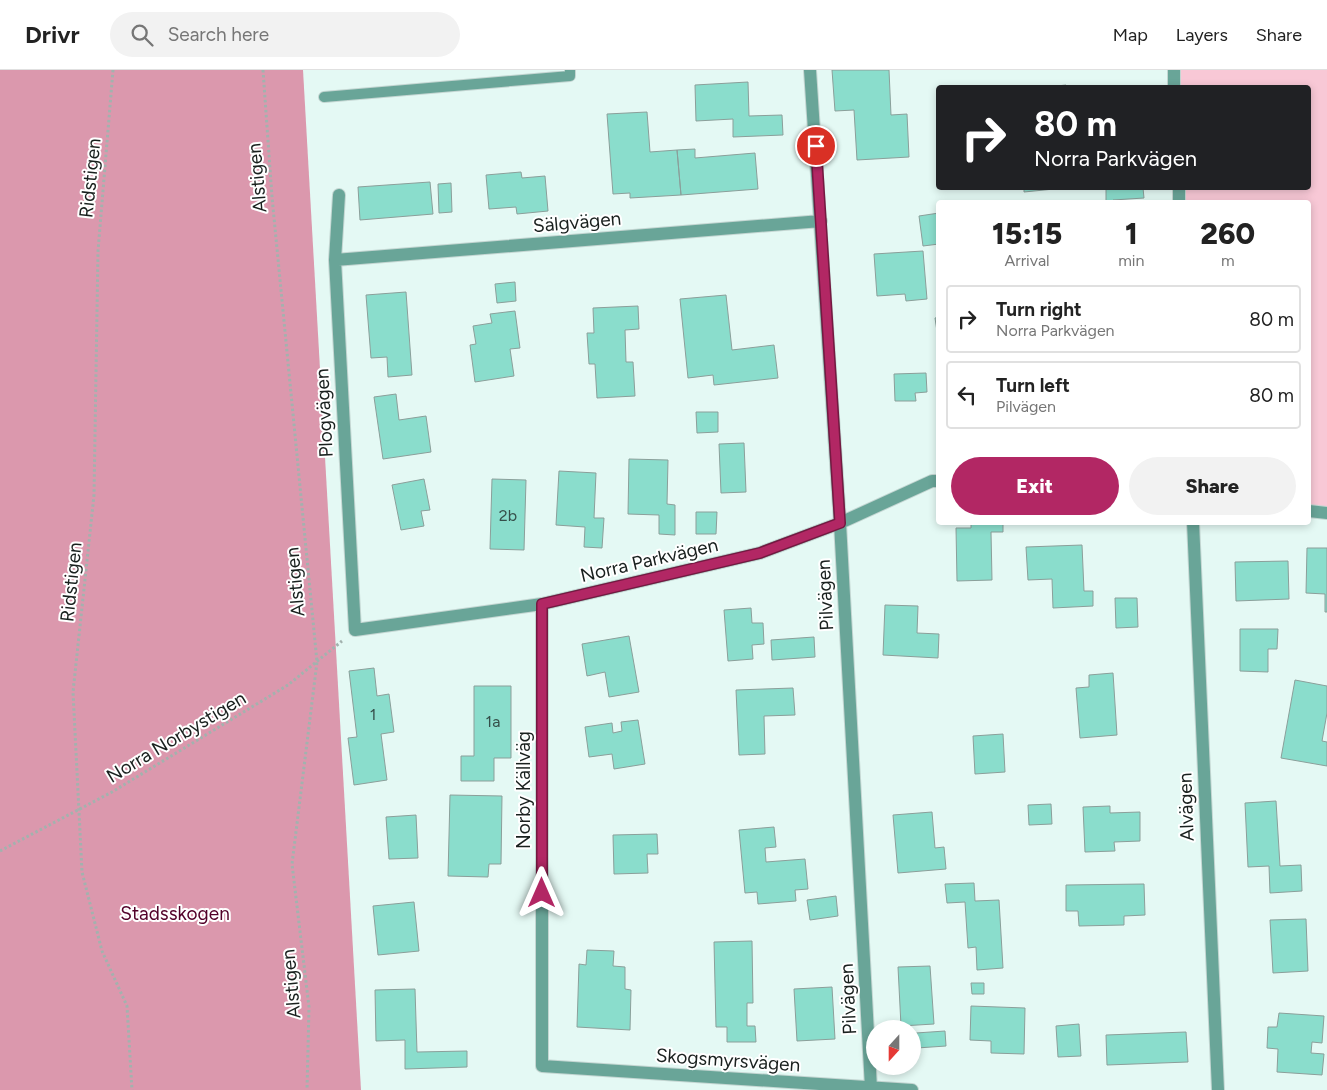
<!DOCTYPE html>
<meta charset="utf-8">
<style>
:root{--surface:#fff;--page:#f2f2f2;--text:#222;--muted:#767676;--line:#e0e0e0;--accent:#b22764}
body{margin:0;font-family:Figtree,sans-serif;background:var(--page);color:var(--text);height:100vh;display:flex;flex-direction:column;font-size:19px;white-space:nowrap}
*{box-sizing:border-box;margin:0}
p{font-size:16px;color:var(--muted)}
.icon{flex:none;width:28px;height:28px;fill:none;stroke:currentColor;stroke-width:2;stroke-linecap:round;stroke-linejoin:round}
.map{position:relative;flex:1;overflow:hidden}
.details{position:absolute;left:936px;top:130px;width:375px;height:325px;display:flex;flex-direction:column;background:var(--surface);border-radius:5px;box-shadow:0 2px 8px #0003}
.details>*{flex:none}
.banner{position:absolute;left:936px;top:15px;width:375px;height:105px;border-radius:5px;box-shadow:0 2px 8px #0003;background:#202124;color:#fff;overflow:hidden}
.needle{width:32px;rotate:201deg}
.tools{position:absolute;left:866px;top:950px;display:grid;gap:10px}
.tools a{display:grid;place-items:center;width:55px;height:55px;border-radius:50%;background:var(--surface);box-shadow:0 2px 8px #0003;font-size:25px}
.pin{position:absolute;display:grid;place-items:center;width:42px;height:42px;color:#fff;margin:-21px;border:2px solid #fff;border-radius:50%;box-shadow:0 1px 5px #0007}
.me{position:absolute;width:55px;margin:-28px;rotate:0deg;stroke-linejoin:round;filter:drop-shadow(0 0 4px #0008)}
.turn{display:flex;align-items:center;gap:18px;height:105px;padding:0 15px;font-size:22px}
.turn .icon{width:65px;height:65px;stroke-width:2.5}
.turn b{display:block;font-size:35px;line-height:42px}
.eta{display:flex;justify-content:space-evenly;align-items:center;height:85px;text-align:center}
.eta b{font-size:30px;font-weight:800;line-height:35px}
.action{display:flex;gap:10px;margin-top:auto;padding:10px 15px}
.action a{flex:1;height:58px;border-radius:30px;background:var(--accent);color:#fff;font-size:20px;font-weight:800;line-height:58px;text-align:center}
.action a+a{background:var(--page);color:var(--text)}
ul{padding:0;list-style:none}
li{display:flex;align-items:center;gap:15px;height:68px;margin:0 10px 8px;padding:0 5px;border:2px solid var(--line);border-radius:5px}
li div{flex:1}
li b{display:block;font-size:19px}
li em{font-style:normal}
header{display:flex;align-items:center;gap:30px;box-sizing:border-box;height:70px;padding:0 25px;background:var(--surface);border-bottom:1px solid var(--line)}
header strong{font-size:24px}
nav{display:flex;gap:28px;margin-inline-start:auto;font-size:18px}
.search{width:350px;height:45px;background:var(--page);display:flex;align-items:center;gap:12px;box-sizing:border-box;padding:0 18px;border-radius:28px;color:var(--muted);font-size:19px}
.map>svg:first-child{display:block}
.green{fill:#f8c8d6}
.forest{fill:#db98ad}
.building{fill:#8addcc;stroke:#8b9f9a}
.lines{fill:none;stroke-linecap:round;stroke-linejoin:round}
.lane-casing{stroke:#c4d6d2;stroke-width:12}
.street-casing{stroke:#c4d6d2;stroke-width:14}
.path{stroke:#a2b2ae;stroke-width:3;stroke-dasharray:2.5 2.5;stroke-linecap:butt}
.lane{stroke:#69a598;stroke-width:10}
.street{stroke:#69a598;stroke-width:12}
.route-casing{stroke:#741941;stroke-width:12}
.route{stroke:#b22764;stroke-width:9}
.labels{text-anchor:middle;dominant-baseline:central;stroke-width:4;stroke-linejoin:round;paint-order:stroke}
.number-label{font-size:16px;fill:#354f4a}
.street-label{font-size:19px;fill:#19201e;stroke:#fff}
.park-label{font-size:19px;fill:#520029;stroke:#fff}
</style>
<header>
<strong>Drivr</strong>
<div class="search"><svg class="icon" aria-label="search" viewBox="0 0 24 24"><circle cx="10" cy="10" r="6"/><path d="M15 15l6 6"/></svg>Search here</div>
<nav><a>Map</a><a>Layers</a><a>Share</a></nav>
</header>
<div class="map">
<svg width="1327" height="1020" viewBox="0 0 1327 1020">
<rect width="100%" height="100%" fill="#e4f9f4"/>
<path class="green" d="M1174,0H1327V443L1309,441V132H1179V118H1309V18L1174,17Z"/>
<path class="forest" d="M0,0H303L361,1020H0Z"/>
<path class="building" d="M832,0H889L891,45L907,44L909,87L857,90L854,40L835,41Z
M748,12L749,46L782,45L783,65L733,67V49L696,51L695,15Z
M1066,15L1067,18H1038Z
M647,42L650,82L677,80L681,125L630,128V123L613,124L607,44Z
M695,79V88L755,83L758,119L681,125L677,80Z
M521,102L522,108L545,106L548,141L517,144L516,137L489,139L486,105Z
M430,112L433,144L360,150L358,117Z
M451,113L452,142L439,143L438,114Z
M1024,118H1064L1024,122Z
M1106,118H1143L1144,128L1113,130L1114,132H1077L1106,131Z
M939,143V174L923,176L919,146Z
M923,181L927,229L906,231L905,224L877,226L874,184Z
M515,212L516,231L497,233L495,214Z
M406,222L412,305L388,307L387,287L371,288L366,225Z
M726,225L732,280L774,275L778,308L714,315L713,305L688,308L680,229Z
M638,236L639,259L625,260L626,292H633L635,326L597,328L595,294H589L587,263H594L593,238Z
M515,241L520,278L510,279L514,306L475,312L470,275L476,274L473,256L492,253L490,244Z
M939,247V268H938L935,248Z
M926,303L927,322L915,323L916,331H895L894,304Z
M396,324L399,350L426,346L431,382L383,389L374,327Z
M696,342H718V362L697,363Z
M744,373L746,422L721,423L719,374Z
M629,389L668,390L667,434L675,435V465L659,464V445L628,444Z
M559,401L596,403L594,448H604L602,478L584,477L585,457L556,455Z
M424,409L430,440L421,441L424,456L401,460L392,415Z
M492,409L526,410L524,480L490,479Z
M696,442H717L716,464H696Z
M971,452H1003V462H991L992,510L957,511L956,458H971Z
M1082,475L1084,521H1093V536L1053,538L1052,509L1028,510L1026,477Z
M1307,478H1327V542H1325V524L1306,523Z
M1288,491L1289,529L1236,531L1235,492Z
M1115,528H1137L1138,557L1116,558Z
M885,535L918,536L917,563L939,564L938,588L883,585Z
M751,538L752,553H763L764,574L752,575L753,589L728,591L724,540Z
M1240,559H1278L1277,579H1268V602L1240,601Z
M629,566L639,622L609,627L605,602L587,606L582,574Z
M814,567L815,587L772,590L771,570Z
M374,598L377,626L389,624L394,662L381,664L387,710L354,715L348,668L357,667L349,601Z
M1113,603L1117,665L1080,668L1076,618L1089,617V605Z
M1295,610L1327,616V643L1322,671L1327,672V696L1281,688Z
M474,616H511V688H494V711H461V686H474Z
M793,618L795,645L764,646L765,684L739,685L736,620Z
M638,650L645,694L614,699L612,684L589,687L585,657L612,653L613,663L622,661L621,652Z
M1003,664L1005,702L975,704L973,666Z
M450,725L502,726L501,794H489L488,807L448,806Z
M1276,731L1280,796L1301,795L1302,821L1270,823L1269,796L1248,797L1245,733Z
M1051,734L1052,754L1029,755L1028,735Z
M1110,736V743L1140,742V771L1114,772L1115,781L1085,782L1083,737Z
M932,742L935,778L944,777L946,799L898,803L893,745Z
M416,745L418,788L389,789L386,747Z
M774,757L776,777L765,778L766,792L805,789L808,819L795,820L796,831L758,834L757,822L745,823L739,760Z
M657,764L658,784H647L648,803L614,804L613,765Z
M974,813L975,831L999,830L1003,898L977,900L976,877L968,878L965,832L947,833L945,814Z
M1144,814L1145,845L1124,846V855L1079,856L1078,841H1066V815Z
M836,826L838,846L810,850L807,830Z
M414,832L419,881L378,885L373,836Z
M1306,849L1308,901L1273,903L1270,850Z
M752,871L753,933H747V956H755L756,972H727V957H716L714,872Z
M587,880L614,881L613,896L625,897V919L631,920L630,960L577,957L579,894L586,895Z
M930,896L934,954L901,956L898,897Z
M971,913H984V924H972Z
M832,917L835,969L797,971L794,919Z
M415,919L417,982L467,981V997L405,999V970L376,971L375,920Z
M971,936L1025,938L1024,984L991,983V971L970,970Z
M1279,943L1324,946L1322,973L1312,972L1311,983L1324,984L1322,1005L1277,1002L1278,979L1267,978L1268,957H1277Z
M1079,954L1081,986L1058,987L1056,956Z
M945,961L946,976L917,978L916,963Z
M1186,962L1188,992L1107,995L1106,965Z"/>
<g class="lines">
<defs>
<path id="lane" d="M324,27L570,6V0"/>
<path id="street" d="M810,0L840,453L871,1018
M1174,0V18
M1179,118V132
M339,125L335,190L355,560L542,534L760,483L840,453L932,411H939
M335,190L821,151
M1309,441L1327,443
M1193,452L1218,1020
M542,534V996L912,1020"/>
</defs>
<use href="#lane" class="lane-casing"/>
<use href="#street" class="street-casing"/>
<path class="path" d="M113,0L98,181L94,425L73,622L82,802L102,881L127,936L132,1020
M263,0L272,127L317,592L292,794L309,937L307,1020
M0,781L112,722L288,615L342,571"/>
<use href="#lane" class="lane"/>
<use href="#street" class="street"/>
</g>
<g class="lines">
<defs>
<path id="route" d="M542,823V534L760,483L840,453L816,76"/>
</defs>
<use href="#route" class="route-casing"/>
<use href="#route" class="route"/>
</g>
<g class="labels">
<g class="number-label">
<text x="508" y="445">2b</text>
<text x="373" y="644">1</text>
<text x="493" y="651">1a</text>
</g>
<g class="street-label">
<text transform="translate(90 108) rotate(-84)">Ridstigen</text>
<text transform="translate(257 108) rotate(-95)">Alstigen</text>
<text transform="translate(577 152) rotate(-5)">Sälgvägen</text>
<text transform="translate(324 343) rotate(-93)">Plogvägen</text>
<text transform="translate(649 490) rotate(-13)">Norra Parkvägen</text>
<text transform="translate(71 512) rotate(-84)">Ridstigen</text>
<text transform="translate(295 512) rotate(-95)">Alstigen</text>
<text transform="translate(825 525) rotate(-93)">Pilvägen</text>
<text transform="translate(176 667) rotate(-31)">Norra Norbystigen</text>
<text transform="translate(523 720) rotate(-90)">Norby Källväg</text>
<text transform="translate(1186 737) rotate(-92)">Alvägen</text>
<text transform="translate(291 914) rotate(-95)">Alstigen</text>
<text transform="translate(848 929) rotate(-93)">Pilvägen</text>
<text transform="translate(728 990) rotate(4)">Skogsmyrsvägen</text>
</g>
<g class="park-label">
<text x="175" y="843">Stadsskogen</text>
</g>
</g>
</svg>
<div class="tools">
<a><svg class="needle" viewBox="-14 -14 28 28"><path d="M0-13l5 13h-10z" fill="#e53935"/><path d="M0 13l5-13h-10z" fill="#767676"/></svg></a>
</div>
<div class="pin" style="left:816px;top:76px;background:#d93025"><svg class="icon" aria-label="arrive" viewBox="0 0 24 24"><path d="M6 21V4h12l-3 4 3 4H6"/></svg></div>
<svg class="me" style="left:542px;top:823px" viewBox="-20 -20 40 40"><path d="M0-17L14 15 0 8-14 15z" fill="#b22764" stroke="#fff" stroke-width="4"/></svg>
<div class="banner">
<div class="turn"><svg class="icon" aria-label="right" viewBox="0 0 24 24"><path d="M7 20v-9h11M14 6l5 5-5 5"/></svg><div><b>80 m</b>Norra Parkvägen</div></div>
</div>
<section class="details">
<div class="eta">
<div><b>15:15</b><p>Arrival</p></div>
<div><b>1</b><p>min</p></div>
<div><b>260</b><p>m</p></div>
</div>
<ul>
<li><svg class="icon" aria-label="right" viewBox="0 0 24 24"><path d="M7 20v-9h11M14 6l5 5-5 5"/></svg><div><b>Turn right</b><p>Norra Parkvägen</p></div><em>80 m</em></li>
<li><svg class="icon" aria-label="left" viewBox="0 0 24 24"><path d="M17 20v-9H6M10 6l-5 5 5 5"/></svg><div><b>Turn left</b><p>Pilvägen</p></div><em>80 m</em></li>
</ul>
<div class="action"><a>Exit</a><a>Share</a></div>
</section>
</div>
